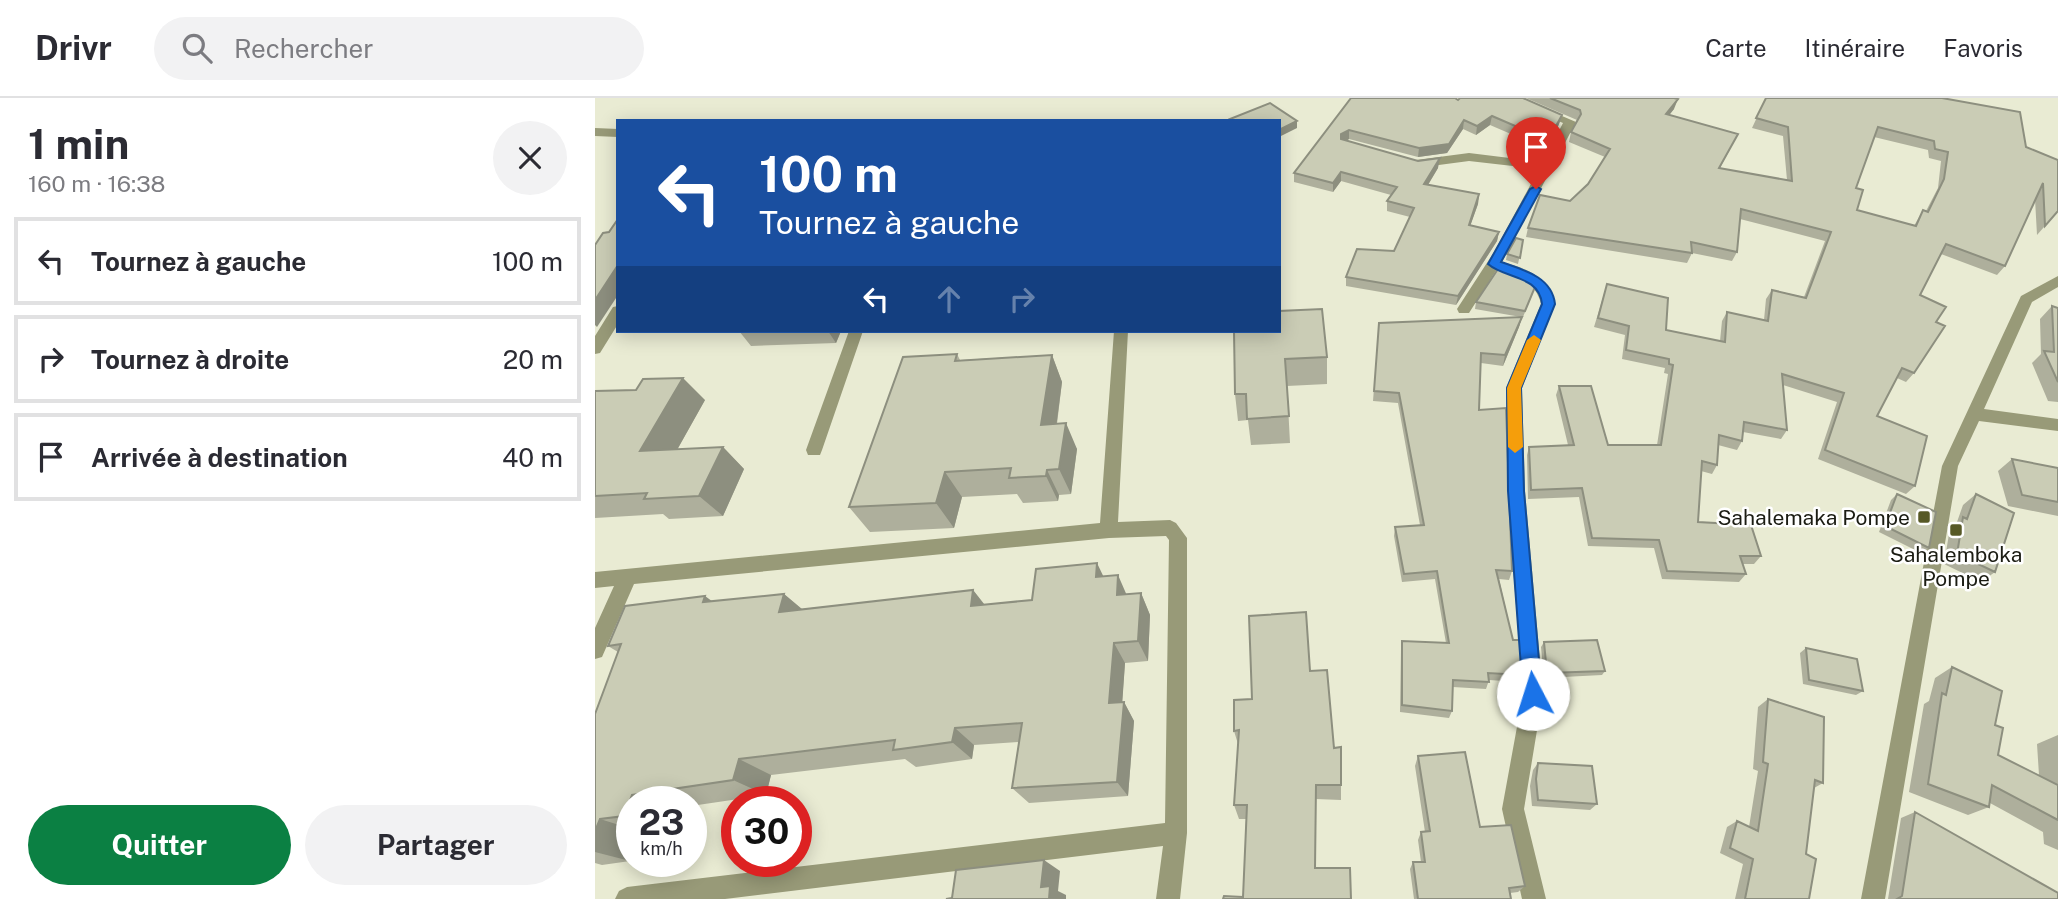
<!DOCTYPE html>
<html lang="fr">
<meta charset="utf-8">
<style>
:root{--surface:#fff;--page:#f2f2f3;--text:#2b2b33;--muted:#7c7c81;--line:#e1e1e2;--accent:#0b8043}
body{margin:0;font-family:"Public Sans",sans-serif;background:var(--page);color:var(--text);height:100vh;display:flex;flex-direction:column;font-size:26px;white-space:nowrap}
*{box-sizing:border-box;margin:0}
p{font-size:23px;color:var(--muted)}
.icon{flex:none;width:38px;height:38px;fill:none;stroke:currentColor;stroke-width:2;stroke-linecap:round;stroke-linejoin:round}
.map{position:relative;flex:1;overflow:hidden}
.drawer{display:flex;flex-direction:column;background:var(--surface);width:595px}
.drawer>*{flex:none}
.hud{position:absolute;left:21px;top:21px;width:665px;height:214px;border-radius:0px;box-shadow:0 4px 18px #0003;background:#1a4fa0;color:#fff;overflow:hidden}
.speed{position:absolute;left:21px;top:688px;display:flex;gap:14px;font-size:35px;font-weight:700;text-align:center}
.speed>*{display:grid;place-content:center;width:91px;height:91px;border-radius:50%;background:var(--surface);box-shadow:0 4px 18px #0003;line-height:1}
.speed small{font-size:18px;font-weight:400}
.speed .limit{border:10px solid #d22;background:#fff;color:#111}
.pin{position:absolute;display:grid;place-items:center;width:60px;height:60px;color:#fff;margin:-72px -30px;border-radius:50% 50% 50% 0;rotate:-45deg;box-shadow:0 0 7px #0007}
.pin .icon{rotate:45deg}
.me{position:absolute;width:77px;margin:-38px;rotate:355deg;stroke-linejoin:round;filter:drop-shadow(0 0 5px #0008)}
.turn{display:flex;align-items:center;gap:24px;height:147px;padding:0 28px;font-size:32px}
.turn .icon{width:91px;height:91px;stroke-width:2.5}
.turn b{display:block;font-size:49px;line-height:60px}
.lanes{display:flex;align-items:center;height:66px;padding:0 28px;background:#0003;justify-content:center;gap:35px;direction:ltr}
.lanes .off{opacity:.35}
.round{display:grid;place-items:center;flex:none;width:74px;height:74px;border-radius:37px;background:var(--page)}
.summary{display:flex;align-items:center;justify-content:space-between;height:119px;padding:0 28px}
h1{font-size:42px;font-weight:700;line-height:52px}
.cta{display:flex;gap:14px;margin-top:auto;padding:14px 28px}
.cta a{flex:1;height:80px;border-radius:42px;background:var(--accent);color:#fff;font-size:28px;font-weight:700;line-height:80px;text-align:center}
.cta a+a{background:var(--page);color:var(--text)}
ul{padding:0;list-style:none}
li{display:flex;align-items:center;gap:21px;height:88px;margin:0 14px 10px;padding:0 14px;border:4px solid var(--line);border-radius:0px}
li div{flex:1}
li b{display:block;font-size:26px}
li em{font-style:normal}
header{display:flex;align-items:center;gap:42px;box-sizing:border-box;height:98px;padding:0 35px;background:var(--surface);border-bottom:2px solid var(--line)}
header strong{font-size:33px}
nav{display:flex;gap:38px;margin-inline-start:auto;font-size:24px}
.search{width:490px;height:63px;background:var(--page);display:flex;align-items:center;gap:18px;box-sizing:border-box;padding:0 24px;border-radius:38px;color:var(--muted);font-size:26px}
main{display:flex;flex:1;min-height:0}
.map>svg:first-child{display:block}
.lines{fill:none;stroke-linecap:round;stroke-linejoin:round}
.minor{fill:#989a78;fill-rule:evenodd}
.wall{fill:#aeaf9c;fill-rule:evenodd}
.shaded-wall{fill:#8d8f7f}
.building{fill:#caccb5;stroke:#8d8f7f;stroke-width:2;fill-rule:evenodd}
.route{fill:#1a73e8;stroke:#114b97;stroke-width:2}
.slow{fill:#f59e0b}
.poi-dot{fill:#575926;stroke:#fff;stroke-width:2.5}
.labels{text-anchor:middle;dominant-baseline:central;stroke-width:5;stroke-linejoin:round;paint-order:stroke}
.poi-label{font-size:21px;fill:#1b1c13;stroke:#fff;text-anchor:end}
</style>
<header>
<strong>Drivr</strong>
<div class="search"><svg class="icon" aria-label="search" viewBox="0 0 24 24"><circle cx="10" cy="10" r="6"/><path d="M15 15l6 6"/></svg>Rechercher</div>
<nav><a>Carte</a><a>Itinéraire</a><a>Favoris</a></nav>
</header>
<main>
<section class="drawer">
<div class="summary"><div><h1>1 min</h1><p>160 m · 16:38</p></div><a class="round"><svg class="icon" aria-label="close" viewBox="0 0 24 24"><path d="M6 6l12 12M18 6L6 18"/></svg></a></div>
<ul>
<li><svg class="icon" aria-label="left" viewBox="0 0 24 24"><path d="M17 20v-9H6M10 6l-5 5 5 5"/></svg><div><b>Tournez à gauche</b></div><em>100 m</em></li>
<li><svg class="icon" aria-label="right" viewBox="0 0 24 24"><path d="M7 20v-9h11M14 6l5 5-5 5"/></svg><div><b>Tournez à droite</b></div><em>20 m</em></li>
<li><svg class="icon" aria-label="arrive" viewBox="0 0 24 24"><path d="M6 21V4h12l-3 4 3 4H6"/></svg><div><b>Arrivée à destination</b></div><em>40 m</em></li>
</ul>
<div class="cta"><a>Quitter</a><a>Partager</a></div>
</section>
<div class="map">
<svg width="1463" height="801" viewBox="0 0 1463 801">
<rect width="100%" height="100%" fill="#e9ebd3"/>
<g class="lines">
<path class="minor" d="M909,0H925L981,24L907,164C932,170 953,179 960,206L927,290L930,393L948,596L929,711L951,801H927L907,711L928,596L912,393L911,290L946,206C941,184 922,177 902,171L874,215H864L862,211L899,154L944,71L874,63L821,70L815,66L821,62L874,55L948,64L968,25Z
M0,30L23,31V39L0,38Z
M1463,178V189L1437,204L1389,311L1463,321V333L1384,323L1363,368L1290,801H1266L1347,368L1426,198Z
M23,208V226L5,255L0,256V238L18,209Z
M254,233H268L227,352L225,357H213L211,352Z
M519,233H533L523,424L575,422L581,425L592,440V735L585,801H561L568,748L130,801H20L24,793L32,789L570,725L574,442L571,438L514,440L39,486L7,559L0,561V530L19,488L0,490V474L505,425Z"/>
</g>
<path class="wall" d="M756,0L863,2L967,17L964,26L959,37L946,32L932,43L895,27L881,37L868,31L852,55L823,59L754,41L751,43L843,70L833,87L884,96L883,106L875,128L904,134L902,143L861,207L751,188V179L799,153L815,119L792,113V103L796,97L746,83L738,94L699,84V75Z
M931,0H1079V11L1074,17L1143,36L1125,70L1192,82L1188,38L1157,30L1171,0L1431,49L1463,113L1442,137L1440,101L1410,168L1402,177L1346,156L1325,197L1341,224L1319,275L1311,284L1302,280L1282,318L1320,388L1311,396L1223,361L1242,304L1188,287L1192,332L1186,341L1148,334L1147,343L1142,352L1123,347L1122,367L1117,376L1106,373L1103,424L1166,458L1159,466H1147L1151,476L1144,484L1067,481L1059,450L993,448L984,399L933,401L932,357L934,349L973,347L961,297L964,288L1013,347H1062L1073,276L1069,275L1070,270L1027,261L1030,237L999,229L1012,186L1071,232L1125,243L1127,223L1132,214L1169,222L1171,201L1177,192L1209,199L1230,143L1145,121L1142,154L1137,163L1097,155L1092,165L931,139L933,130L975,103L993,86L1010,59L974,44L976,34L982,22ZM1279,39L1333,52L1334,60L1346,63L1343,90L1331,113L1328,112L1319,128L1262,112L1261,90Z
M928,142L923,166L911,162L912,156Z
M938,195L928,219H927L924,229L908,268L886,265L884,312L917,473L914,482L904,481L918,542L928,577L924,584L894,582L891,591L858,589L857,613L854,620L805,614L806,551L807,543L851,545L840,481L807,484L799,438L800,429L825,427L803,305L778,303L784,225L926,219L880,211L881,204Z
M1457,208L1463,210V304L1453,303L1437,265L1446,256L1445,221Z
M144,233H246L241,245L156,248Z
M639,233L732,259V286L692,288L695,345L656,347L653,322L643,323L640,296Z
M362,256L365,262L457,257L467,284L462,326L482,351L476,396L464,397L463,403L428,405L422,396L367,399L359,430L275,434L254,409Z
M0,293L110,302L82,352L128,349L149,371L128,418L74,421L68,416L0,420Z
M1417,361L1463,370V418L1413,408L1403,373Z
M1302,396L1334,450L1328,456L1284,434L1296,402Z
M1381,396L1400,474L1386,484L1349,466L1355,430L1362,424L1368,407Z
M509,479L531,496L546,495L555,517L553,563L530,565L527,604H529L539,623L533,698L434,705L417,690L424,644L379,647L377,661L321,669L310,661L176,677L171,697L96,708V704H37V759L35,763L7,767L0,765V616L23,554L13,548L117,503L189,496L207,511L378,492L390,507L437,502Z
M949,544L1010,573L1007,577L949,580L946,549Z
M1211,550L1268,593L1261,597L1208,586L1205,555Z
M1357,569L1400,627L1403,657L1444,677L1442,646L1463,637V752L1449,746L1448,734L1395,705L1394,709L1373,717L1314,694L1329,606L1334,603L1340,580Z
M715,573L739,650L746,687V702L721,701V770L648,799L651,721H644L639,707L643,646L639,633L657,601Z
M1173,601L1228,685L1219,690L1211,756L1214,801H1140L1148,766L1125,755L1132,729L1142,723L1154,729L1163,673L1158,671L1163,609Z
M823,658L885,729L930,788L923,794L915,795L916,801H819L815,771L818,764H826L823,742L826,734H830L820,668Z
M943,665L1002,706L995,712L937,708L935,688L938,672Z
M1320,714L1463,801H1293L1306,720Z"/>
<path class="shaded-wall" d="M1083,1L1079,11L1068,25L1071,16Z
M967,17L964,26L959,37L961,28Z
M897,18L895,27L881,37L882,28Z
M869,22L868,31L852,55L823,59L824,50Z
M702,23V30L684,39V32Z
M949,23L946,32L932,43L934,34Z
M754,32V41L746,46V36Z
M845,60L843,70L828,95L829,86Z
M746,74V83L738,94V85Z
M884,96L883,106L872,137L874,127Z
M904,134L902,143L861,207L863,198Z
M23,167V197L2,229L0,227V202Z
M927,219L924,229L908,268L910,257Z
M233,233H246L241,245Z
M457,257L467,284L458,353L446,327Z
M88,280L110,302L69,375L45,353Z
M471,325L482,351L476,396L464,371Z
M128,349L149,371L128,418L104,398Z
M452,372L464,397L463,403L451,378Z
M350,374L367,399L359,430L341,405Z
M502,465L513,488L501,479Z
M523,477L533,500L522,497Z
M378,492L395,514L376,508Z
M546,495L555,517L553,563L543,543Z
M189,496L215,518L184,514Z
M110,498L140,520L108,504Z
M519,545L530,565L526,623L514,605Z
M529,604L539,623L533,698L522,684Z
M360,630L379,647L377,661L357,644Z
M144,661L176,677L171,697L138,682Z
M37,697L55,704H37V720L29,718Z
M5,721L37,731V759L35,763L0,754V733Z
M449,762L465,773L463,793L471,797V801H454L446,789Z"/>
<path class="building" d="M756,0H860L863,2L865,0H928L967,17L961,28L949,23L934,34L897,18L882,28L869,22L854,46L824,50L754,32L746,36V41L823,63L845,60L829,86L884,96L874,127L904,134L863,198L751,179L762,151L799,153L819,110L792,103L802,89L746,74L738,85L699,75Z
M955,0H1079L1083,1L1071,16L1143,36L1124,70L1197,83L1193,29L1161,20L1171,0H1347L1425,14L1431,49L1463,62V113L1450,128L1448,85L1410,168L1351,146L1325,197L1351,209L1341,224L1350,228L1319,275L1307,270L1282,318L1332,338L1320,388L1230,352L1249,295L1187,276L1192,332L1149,324L1147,343L1124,337L1122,367L1107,363L1103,424L1156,427L1166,458H1145L1151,476L1072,473L1064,442L997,440L987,390L936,392L934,349L979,347L964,288H996L1013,347H1066L1078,267L1074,266V261L1031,252L1034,228L1003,220L1012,186L1073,200L1071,232L1130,244L1132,214L1173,223L1177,192L1211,200L1236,134L1146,111L1142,154L1096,144L1097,155L933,130L945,97L975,103L993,86L1015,51L976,34L986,16L985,12ZM1283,29L1339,43L1340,51L1353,54L1349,81L1333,114L1328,112L1321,128L1262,112L1268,92L1261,90Z
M675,5L702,23L684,32V23H638L635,21Z
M23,121V167L0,202V147L8,135L14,134Z
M921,140L928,142L925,160L912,156Z
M905,168L930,178L940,189L930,213L881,204Z
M1457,208L1463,210V284L1449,253L1459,254Z
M727,211L732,259L690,261L694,318L652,321L651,296H640L639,233H684V213Z
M927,219L910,257L886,255L884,312L911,310L917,473L901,472L918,542H925L928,577L893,575L894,584L858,582L857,613L807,607V543L854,545L842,473L809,476L800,429L829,427L804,295L779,293L784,225Z
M362,256L360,263L457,257L446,327L471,325L464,371L452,372L451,378L414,380L416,370L350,374L341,405L254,409L308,259Z
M88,280L45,353L128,349L104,398L49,401L52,395L0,398V293L41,292L48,281Z
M1417,361L1463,370V404L1427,397Z
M1302,396L1341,414L1334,450L1290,428Z
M1381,396L1419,415L1400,474L1362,456L1368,419L1372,421Z
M502,465L501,479L523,477L522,497L546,495L543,543L519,545L514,605L529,604L522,684L417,690L427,625L360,630L357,644L298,652L300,642L144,661L138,682L37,697L29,718L5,721L0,733V616L26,546L13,548L30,508L110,498L108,504L189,496L184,514L378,492L376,508L437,502L441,471Z
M711,514L715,573L732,572L739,650L746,649V687H721L720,770H755L756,801H628L629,798L648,799L652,707H639L644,632L639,633V602L657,601L654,518Z
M1002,542L1010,573L952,575L949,544Z
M1211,550L1262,561L1268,593L1214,582Z
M1357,569L1407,593L1400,627L1408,630L1403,657L1463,687V722L1397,687L1394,709L1333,686L1347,595L1351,597Z
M1173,601L1229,619L1228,685L1220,682L1211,756L1221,761L1214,801H1150L1158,761L1135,750L1142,723L1163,733L1173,666L1168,664Z
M870,654L885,729L916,727L930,788L914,790L916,801H823L818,764H830L826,734L835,733L823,658Z
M943,665L997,668L1002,706L943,702L941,681Z
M1320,714L1463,795V801H1302L1307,798Z
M449,762L446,789L455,788L454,801H351L357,800L361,772Z"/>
<path class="route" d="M941,88L946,91L906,164C929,172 957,179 960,206L926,290L929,393L947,596L944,602L938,605L931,602L928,596L913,393L912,290L947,206C944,177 910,181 893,166L935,91Z"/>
<path class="slow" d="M939,237L946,242L926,290L928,349L920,355L913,349L912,290L932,242Z"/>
<g class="poi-dot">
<rect x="1322" y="412" width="14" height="14" rx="3.5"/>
<rect x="1354" y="425" width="14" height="14" rx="3.5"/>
</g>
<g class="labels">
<g class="poi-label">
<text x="1315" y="419">Sahalemaka Pompe</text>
<text x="1361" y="456" text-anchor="middle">Sahalemboka<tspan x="1361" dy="24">Pompe</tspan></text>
</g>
</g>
</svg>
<div class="speed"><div>23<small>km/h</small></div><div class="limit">30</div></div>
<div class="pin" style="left:941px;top:91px;background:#d93025"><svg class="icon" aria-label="arrive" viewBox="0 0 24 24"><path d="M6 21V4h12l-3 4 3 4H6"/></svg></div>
<svg class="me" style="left:938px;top:596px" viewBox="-20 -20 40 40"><circle r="19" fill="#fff"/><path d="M0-13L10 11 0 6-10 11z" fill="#1a73e8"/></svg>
<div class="hud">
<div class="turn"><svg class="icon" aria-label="left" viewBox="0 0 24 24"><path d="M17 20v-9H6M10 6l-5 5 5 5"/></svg><div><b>100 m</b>Tournez à gauche</div></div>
<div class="lanes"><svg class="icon" aria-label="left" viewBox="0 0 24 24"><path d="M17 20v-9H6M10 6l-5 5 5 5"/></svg><svg class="icon off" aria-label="ahead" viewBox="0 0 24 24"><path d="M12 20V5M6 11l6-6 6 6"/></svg><svg class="icon off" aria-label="right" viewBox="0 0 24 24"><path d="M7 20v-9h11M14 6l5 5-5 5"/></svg></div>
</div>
</div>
</main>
